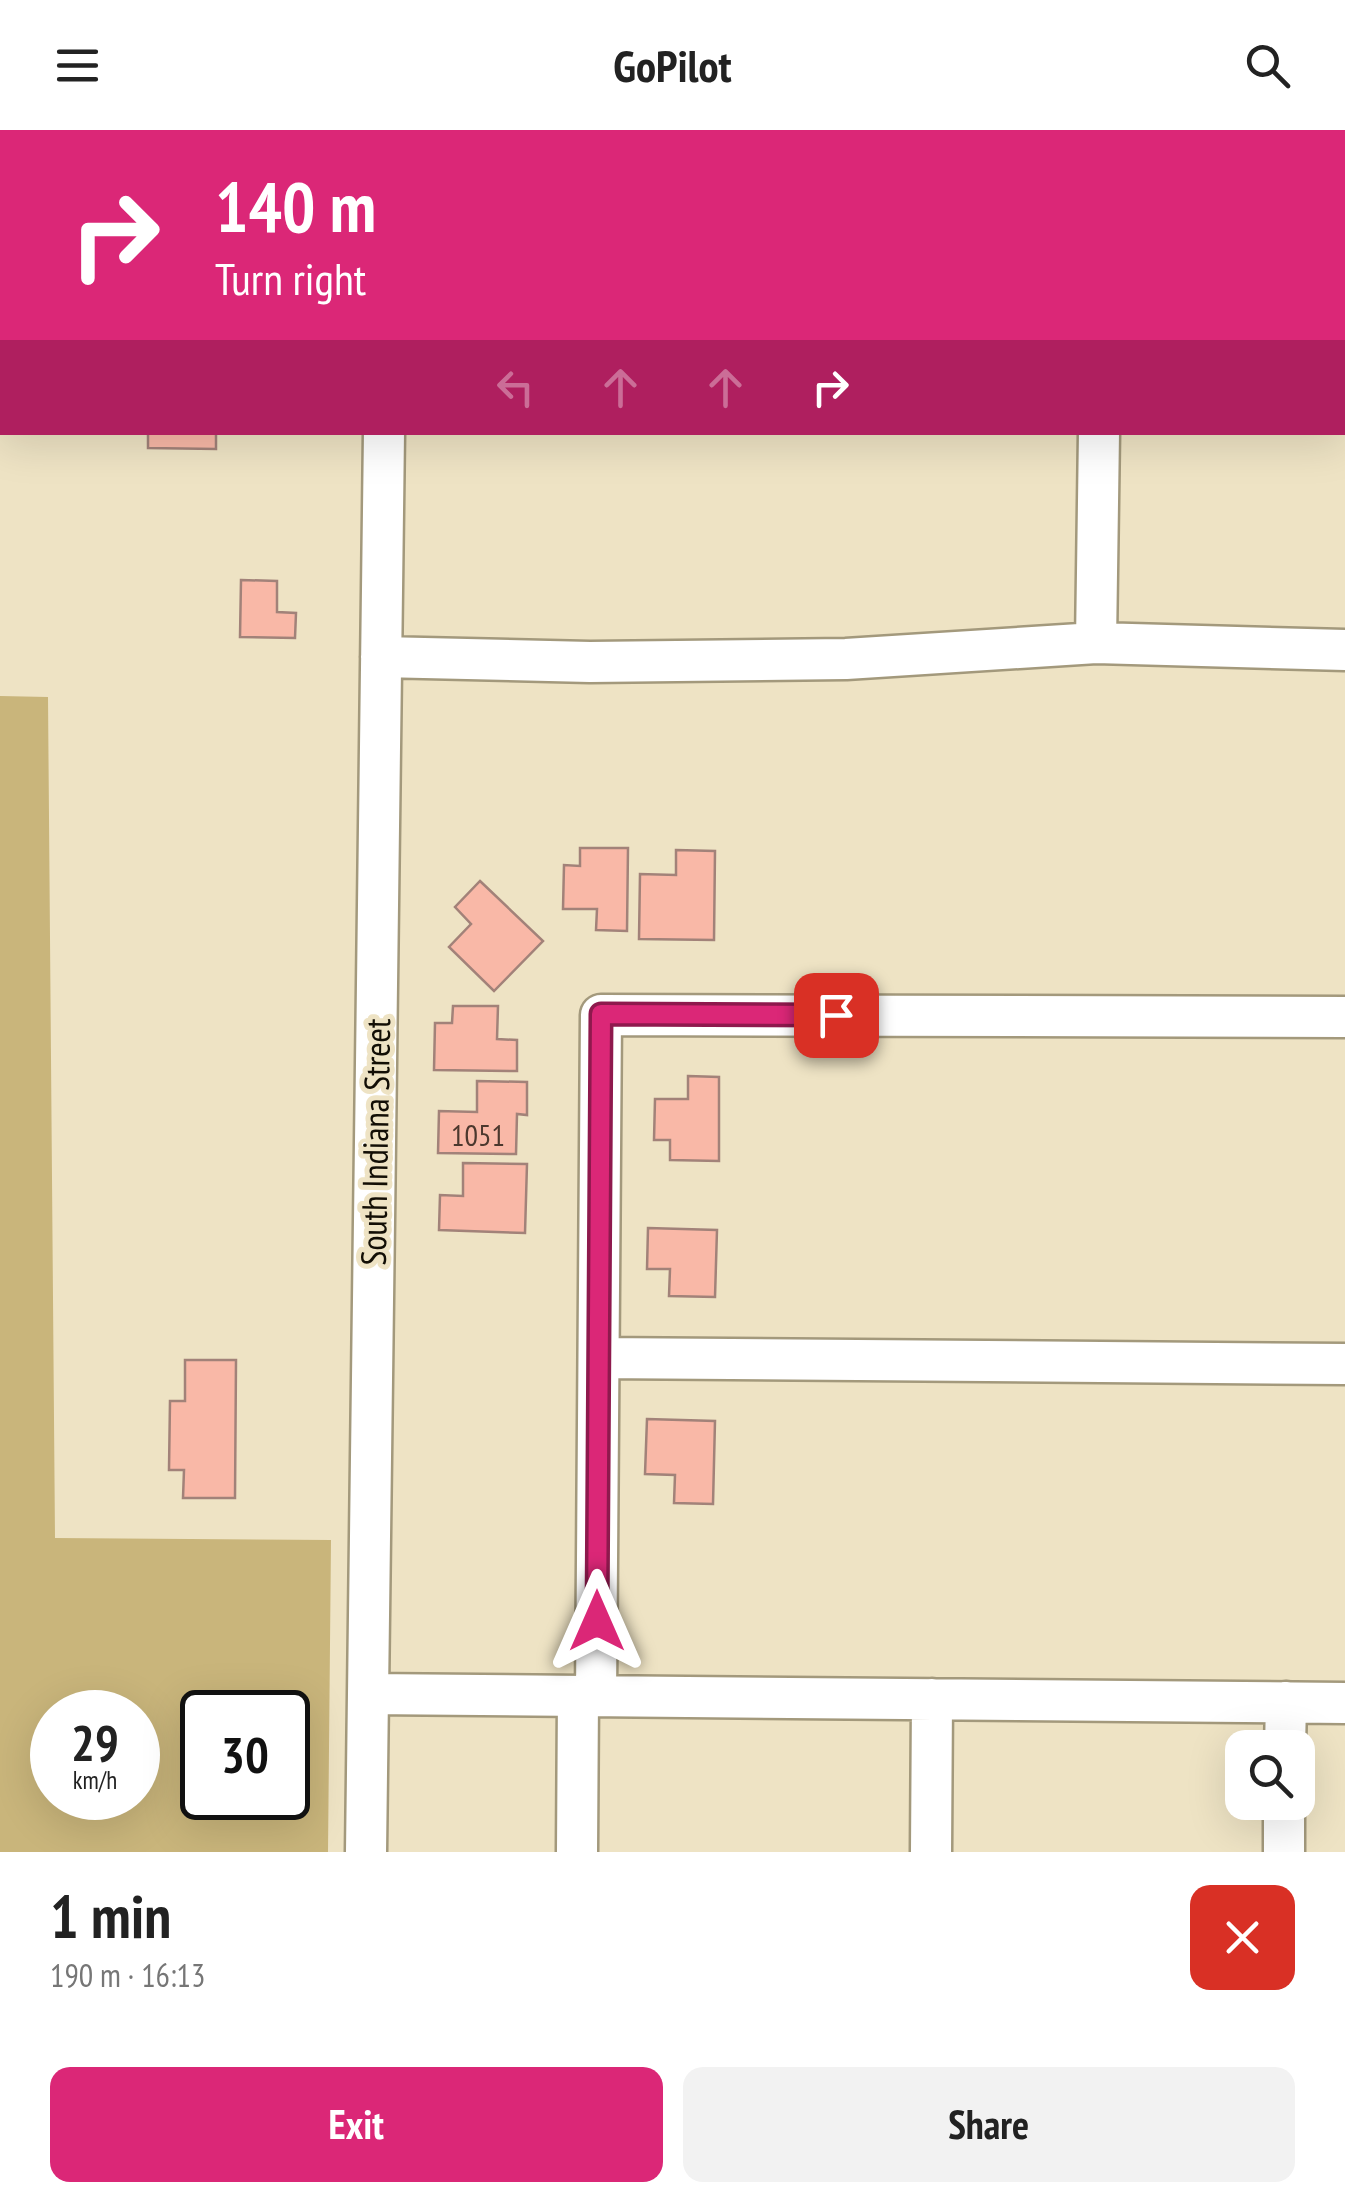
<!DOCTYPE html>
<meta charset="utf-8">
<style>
:root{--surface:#fff;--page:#f2f2f2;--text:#222;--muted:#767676;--accent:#db2777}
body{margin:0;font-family:"PT Sans Narrow",sans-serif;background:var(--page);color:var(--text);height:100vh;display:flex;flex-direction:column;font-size:38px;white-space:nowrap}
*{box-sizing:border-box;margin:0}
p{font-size:32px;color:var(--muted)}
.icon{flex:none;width:55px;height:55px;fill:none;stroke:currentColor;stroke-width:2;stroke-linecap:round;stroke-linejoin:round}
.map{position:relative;height:1722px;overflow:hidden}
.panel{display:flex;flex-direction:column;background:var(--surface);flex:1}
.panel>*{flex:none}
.hud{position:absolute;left:0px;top:0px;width:1345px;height:305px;box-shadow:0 10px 40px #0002;background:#db2777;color:#fff;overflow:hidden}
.controls{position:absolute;left:1225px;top:1600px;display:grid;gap:20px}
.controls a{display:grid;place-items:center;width:90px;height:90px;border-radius:20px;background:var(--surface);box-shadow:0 10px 40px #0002;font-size:50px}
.speed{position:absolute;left:30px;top:1560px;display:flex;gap:20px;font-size:50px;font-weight:700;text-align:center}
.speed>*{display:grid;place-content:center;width:130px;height:130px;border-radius:50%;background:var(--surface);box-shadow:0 10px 40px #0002;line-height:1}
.speed small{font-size:25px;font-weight:400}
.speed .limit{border:5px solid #111;border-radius:15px;background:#fff;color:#111}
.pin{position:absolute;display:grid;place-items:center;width:85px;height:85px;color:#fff;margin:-42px;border-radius:20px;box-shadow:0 5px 15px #0006}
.me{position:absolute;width:110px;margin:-55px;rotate:0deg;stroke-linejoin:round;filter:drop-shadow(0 0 8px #0008)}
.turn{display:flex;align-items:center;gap:35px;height:210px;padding:0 50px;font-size:45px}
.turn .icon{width:130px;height:130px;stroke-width:2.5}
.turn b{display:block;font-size:70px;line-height:85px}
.lanes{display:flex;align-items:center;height:95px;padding:0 50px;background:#0003;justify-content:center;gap:50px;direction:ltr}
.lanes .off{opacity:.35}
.round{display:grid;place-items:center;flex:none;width:105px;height:105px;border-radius:20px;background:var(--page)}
.head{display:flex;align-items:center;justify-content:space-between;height:170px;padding:0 50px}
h1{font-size:60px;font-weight:700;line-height:75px}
.cta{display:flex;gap:20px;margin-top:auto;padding:20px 50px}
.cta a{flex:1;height:115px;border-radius:20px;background:var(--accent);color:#fff;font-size:40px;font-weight:700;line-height:115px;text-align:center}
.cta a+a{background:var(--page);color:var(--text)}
header{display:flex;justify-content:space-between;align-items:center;height:130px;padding:0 50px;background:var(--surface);font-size:45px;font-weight:700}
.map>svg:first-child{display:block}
.green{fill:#c9b57b;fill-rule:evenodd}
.building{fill:#f9b8a7;stroke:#a28279;stroke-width:2.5}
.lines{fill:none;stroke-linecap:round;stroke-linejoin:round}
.minor-casing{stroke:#a3997c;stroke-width:45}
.minor{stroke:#fff;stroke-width:40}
.route-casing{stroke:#8e194d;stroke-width:25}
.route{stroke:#db2777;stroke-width:18}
.labels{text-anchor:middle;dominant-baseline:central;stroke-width:10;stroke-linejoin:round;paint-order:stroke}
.number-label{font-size:30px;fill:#4c382e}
.street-label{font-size:35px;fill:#120e05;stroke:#eee3c4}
</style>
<header><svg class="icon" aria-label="menu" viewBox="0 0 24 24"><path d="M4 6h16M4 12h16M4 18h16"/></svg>GoPilot<svg class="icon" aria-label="search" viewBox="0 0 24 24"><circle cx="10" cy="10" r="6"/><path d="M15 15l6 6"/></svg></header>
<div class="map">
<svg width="1345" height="1722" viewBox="0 0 1345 1722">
<rect width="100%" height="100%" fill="#eee3c4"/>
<path class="green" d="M0,566L48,567L55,1408L331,1410L328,1722H0ZM52,1582H138V1668H52ZM202,1582H288V1668H202Z"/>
<path class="building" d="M760,0H860V2H760Z
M148,302H216V319L148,318Z
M241,450L277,451V482L296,483L295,508L240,507Z
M580,718H628L627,801L596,800L597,779H563L564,735L580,736Z
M676,720L715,721L714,810L639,809L640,744L676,745Z
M480,751L543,811L494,861L449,817L471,794L455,777Z
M453,876H498L497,909L517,910V941L434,940L435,893H452Z
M688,946L719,947V1031L670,1030V1010H654L655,969H688Z
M477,951L527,952V985L517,984L516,1024L438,1023L439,981L477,982Z
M463,1033L527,1034L525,1103L439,1100L440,1065L463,1066Z
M648,1098L717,1100L715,1167L669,1166L670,1139H647Z
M185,1230H236L235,1368H183L184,1340H169L170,1271H185Z
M647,1289L715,1291L713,1374L674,1373L675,1345L645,1344Z"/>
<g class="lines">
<defs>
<path id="minor" d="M388,2V0
M1102,2V0
M1096,513L1099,302
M381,527L590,532L846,529L1096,513L1345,520
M599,1228L1345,1234
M368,1564L1345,1573
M596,1566L601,885L1345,887
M1285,1618L1286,1572
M366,1722L384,302
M577,1722L578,1566
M931,1722L932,1569
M1284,1722V1672"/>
</defs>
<use href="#minor" class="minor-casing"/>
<use href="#minor" class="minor"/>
</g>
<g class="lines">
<defs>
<path id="route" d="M597,1491L601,884L836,885"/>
</defs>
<use href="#route" class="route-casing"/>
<use href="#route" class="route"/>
</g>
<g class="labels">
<g class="number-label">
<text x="478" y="1004">1051</text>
</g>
<g class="street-label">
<text transform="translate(375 1012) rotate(-89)">South Indiana Street</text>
</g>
</g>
</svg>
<div class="controls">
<a><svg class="icon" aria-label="search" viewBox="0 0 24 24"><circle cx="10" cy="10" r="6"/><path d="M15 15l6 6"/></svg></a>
</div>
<div class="speed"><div>29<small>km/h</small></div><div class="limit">30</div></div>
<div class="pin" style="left:836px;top:885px;background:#d93025"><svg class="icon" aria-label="arrive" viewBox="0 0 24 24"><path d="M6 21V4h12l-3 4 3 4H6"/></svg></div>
<svg class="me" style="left:597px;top:1491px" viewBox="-20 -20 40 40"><path d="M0-17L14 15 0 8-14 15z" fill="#db2777" stroke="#fff" stroke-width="4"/></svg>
<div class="hud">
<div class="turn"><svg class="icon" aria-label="right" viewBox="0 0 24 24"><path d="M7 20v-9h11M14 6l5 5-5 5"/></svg><div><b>140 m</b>Turn right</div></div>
<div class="lanes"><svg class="icon off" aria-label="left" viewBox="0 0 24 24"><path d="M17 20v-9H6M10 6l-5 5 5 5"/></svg><svg class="icon off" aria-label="ahead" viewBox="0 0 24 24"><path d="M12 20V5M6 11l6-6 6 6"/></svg><svg class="icon off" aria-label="ahead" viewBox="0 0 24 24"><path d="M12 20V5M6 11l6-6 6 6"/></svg><svg class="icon" aria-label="right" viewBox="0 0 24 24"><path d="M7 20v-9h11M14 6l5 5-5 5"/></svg></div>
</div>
</div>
<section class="panel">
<div class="head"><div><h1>1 min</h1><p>190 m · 16:13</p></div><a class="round" style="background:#d93025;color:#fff"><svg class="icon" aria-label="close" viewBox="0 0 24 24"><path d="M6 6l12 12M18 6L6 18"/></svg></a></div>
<div class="cta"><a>Exit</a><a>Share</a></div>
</section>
